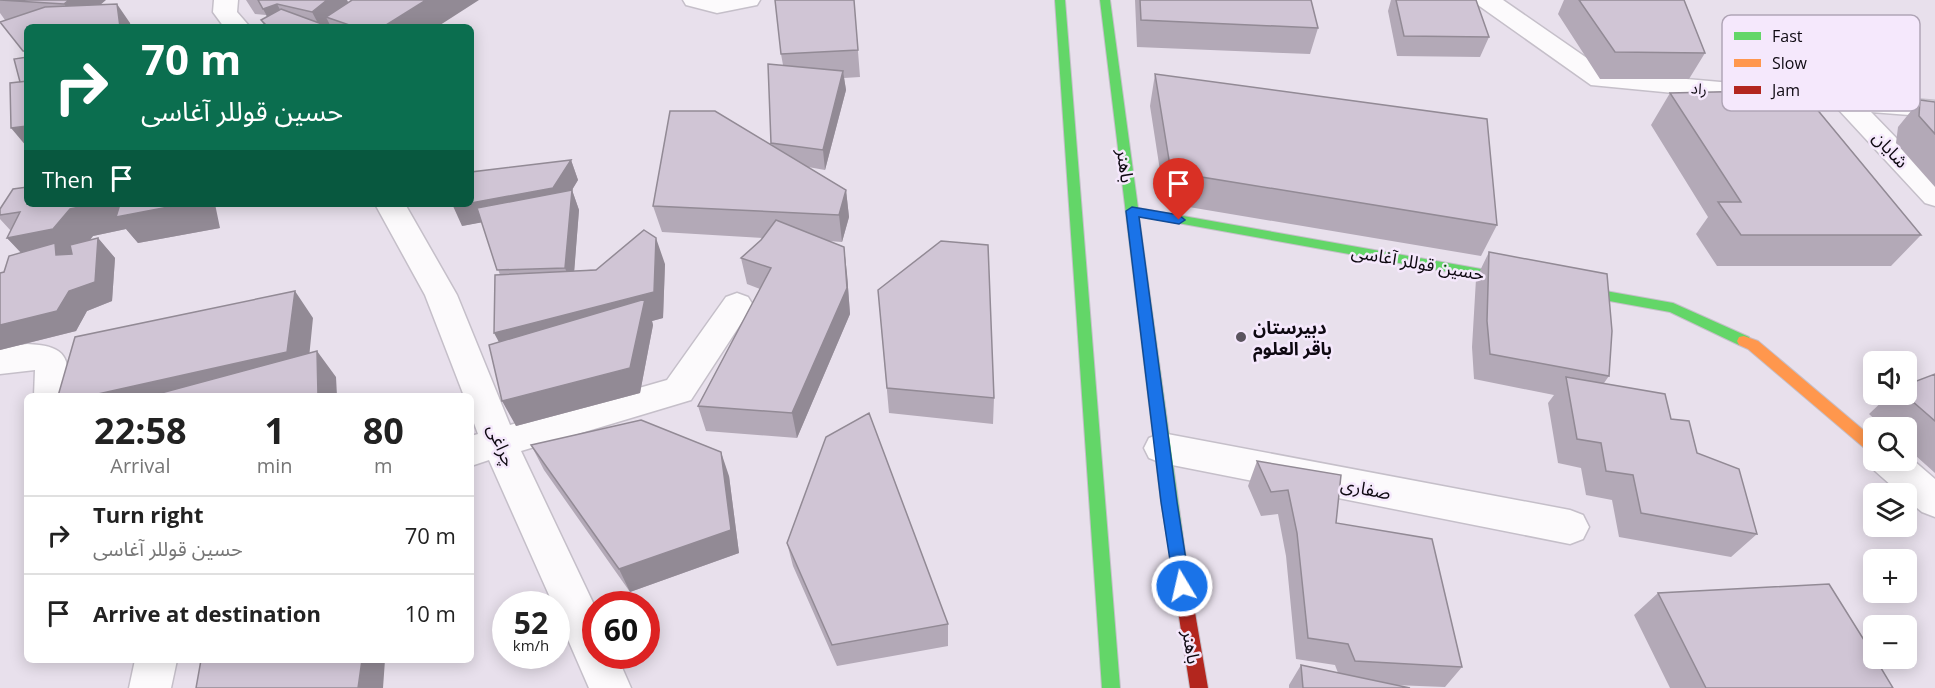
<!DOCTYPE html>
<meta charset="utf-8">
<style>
:root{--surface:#fff;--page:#f2f2f2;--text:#222;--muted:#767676;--line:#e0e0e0}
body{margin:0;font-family:"Open Sans","Noto Sans Arabic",sans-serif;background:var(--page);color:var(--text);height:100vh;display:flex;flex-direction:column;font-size:22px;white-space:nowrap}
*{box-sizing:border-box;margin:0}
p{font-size:20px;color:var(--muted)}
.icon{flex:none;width:33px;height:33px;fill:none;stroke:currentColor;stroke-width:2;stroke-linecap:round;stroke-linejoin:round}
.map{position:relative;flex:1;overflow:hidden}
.side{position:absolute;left:24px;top:393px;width:450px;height:270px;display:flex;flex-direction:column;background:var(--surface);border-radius:9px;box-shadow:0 3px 15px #0003}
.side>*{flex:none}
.guide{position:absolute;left:24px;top:24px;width:450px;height:183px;border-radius:9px;box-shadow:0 3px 15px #0003;background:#0b6e4f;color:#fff;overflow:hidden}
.controls{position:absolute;left:1863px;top:351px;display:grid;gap:12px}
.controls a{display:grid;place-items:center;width:54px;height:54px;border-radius:9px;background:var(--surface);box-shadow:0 3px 15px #0003;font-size:30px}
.speed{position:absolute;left:492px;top:591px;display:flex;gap:12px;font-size:30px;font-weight:700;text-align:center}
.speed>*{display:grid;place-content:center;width:78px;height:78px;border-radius:50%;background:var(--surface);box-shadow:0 3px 15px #0003;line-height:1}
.speed small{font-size:15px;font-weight:400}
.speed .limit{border:9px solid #d22;background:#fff;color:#111}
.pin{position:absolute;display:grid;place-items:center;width:51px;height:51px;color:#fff;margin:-62px -26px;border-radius:50% 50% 50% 0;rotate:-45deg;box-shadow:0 0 6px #0007}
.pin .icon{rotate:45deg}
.me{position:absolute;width:66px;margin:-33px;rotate:351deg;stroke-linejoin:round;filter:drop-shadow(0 0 4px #0008)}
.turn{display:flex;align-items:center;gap:21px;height:126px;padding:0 18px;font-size:27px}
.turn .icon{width:78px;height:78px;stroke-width:2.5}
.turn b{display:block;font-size:42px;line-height:51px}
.then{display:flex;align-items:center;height:57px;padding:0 18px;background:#0003;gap:12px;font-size:22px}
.eta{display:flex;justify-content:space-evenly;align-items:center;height:102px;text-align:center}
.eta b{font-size:36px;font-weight:700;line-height:42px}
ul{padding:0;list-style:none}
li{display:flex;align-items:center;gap:18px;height:78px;padding:0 18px;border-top:2px solid var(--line)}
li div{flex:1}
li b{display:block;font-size:22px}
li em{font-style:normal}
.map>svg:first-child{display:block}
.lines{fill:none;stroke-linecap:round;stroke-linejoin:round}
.street-casing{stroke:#c5bfc9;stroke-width:3}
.fast-casing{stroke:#c5bfc9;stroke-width:2}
.slow-casing{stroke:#c5bfc9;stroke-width:2}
.jam-casing{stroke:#c5bfc9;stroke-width:2}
.street{fill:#fcfafc;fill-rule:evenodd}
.fast{fill:#63d668;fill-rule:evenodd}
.slow{fill:#ff974d;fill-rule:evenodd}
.jam{fill:#b3261e;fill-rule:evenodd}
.wall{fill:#b3a9b7}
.shaded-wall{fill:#928a95}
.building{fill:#d0c5d5;stroke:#928a95;stroke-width:1.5}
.route{fill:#1a73e8;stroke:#114b97;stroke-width:1.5}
.poi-dot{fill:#5a545e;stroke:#f5e8fc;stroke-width:2}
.labels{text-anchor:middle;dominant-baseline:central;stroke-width:5;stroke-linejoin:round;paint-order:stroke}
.far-street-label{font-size:15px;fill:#0e0911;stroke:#f5e8fc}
.street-label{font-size:18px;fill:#0e0911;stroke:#f5e8fc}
.poi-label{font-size:18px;font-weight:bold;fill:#0e0911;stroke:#f5e8fc;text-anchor:start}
.key{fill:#f5e8fc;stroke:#b0a5b6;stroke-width:1.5}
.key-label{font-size:16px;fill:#0e0911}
</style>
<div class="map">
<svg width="1935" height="688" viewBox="0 0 1935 688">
<rect width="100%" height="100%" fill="#e8e0ec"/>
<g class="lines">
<defs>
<path id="street" d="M214,0H238L237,12L250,27H224L213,12Z
M683,0H760L757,5L717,13L686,5Z
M1475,0H1503L1607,72L1935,101V117L1871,112L1935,178V206L1925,203L1838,109L1591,85L1478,5Z
M375,204H405L457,295L510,425L667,380L726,297L737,293L748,297L753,305L691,400L521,451L596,609V656H617L631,688H589L556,612V604H553L489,460L471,466V436L478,434L471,415V396H464L425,295Z
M27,344C69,346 69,358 68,396H34L35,370L0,374V348Z
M1162,433L1570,510L1583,515L1589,527L1583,539L1570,544L1162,463L1149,458L1144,448L1149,438Z
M1874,453V460H1906V454L1935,479V517L1922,512L1906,499V494H1901L1875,471L1870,460Z
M135,660H177L171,688H129Z"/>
<path id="fast" d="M1055,0H1065L1120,688H1102Z
M1100,0H1110L1138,208L1673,303L1749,337L1751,341L1749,345H1739L1670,312L1139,216L1187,566L1185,571L1179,573L1173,571L1161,502Z"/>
<path id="slow" d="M1744,336L1758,341L1874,439V454L1869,452L1748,349L1739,345L1737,341L1739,337Z"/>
<path id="jam" d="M1179,559L1185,561L1187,566L1208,688H1190L1171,566L1173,561Z"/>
</defs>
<use href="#street" class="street-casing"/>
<use href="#fast" class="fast-casing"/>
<use href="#slow" class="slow-casing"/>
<use href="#jam" class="jam-casing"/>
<use href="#street" class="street"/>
<use href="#fast" class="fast"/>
<use href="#slow" class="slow"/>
<use href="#jam" class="jam"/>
</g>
<path class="wall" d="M0,0L100,5L130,23L27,27V56L0,22L5,20L0,13Z
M246,0H347L348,3L437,27H331L330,25L328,26L330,27H265L261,20L267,17L266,15L255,14Z
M854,0L860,77L844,78L846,90L825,170L808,167L846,190L849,217L842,242L828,241L847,274L850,314L797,438L706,431L698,406L760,289L747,284L741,258L763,238L662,232L653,206L772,145L771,143L783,65L781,54Z
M1135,0H1311L1318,28L1310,54L1137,47Z
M1391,0H1476L1489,37L1480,57L1397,56L1388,11Z
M1564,0H1684L1705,53L1689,79H1600L1558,14Z
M1763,15L1866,33L1903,67L1887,87L1836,82L1826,96L1804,93L1921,235L1891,266H1717L1696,234L1708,217L1651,125L1670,93L1777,91L1752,88L1738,60L1751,40H1754L1750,34Z
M1155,74L1497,225L1481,256L1165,203L1150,106Z
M1920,100L1935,102V187L1896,143L1898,127Z
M571,160L578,180L572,190L579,210L574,271L665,264L663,318L652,321L653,325L640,393L516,426L499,342L500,275L482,222L462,226Z
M0,209L220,228L138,243L126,229L93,236L90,240L98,238L115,258L112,301L87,311L76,331L0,350V273L4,272L21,253L7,238L11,231L0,219Z
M1489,252L1609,376L1604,383L1671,419L1757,534L1731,557L1619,537L1612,500L1586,495L1581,468L1558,463L1548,403L1554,395L1474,379L1472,347L1476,279Z
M878,290L994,398L993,424L889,413Z
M1935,374V473L1906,447V428H1884L1869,414L1890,394H1906Z
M531,445L729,476L739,553L630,592L544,470Z
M1257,461L1336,523L1462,667L1445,687L1394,685L1410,688H1289V685L1301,665L1338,673L1335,665L1296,659L1286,556L1278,514L1261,516L1248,486Z
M787,543L948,624V646L837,666L793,566Z
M1658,593L1893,688H1670L1634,615Z"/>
<path class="shaded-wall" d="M69,0H106L79,23L64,4Z
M327,0H347L351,8L326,17L330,25L328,27H320L312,12Z
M426,0H479L437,27H383Z
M117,4L130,23L131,27H120Z
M277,4L288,24L273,27L263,9Z
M843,71L846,90L825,170L823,150Z
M27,126V147L11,128Z
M571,160L578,180L561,208L462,226L453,206L471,204V203Z
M572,190L579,210L573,287L565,268Z
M846,190L849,217L842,242L839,215Z
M92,204H215L220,228L138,243L126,229L93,236L77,256L32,264L7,238L70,209Z
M98,238L115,258L112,301L87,311L76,331L0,350V325Z
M656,238L665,264L663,318L652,321L653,325L640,393L516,426L502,401L508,359L494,333Z
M844,247L847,274L850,314L797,438L792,413Z
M295,291L313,318L307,378L228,396H89Z
M317,351L336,377L337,396H318Z
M721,452L729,476L739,553L630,592L619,569Z
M362,660H385L383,688H358Z"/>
<path class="building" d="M0,0H69L64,4Z
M258,0H327L312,12L277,4L263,9Z
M352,0H426L383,27H355L326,17Z
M775,0H854L858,50L781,54Z
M1140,0H1311L1318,28L1141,20Z
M1396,0H1476L1489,37L1404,36Z
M1579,0H1684L1705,53L1615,52Z
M117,4L120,27H27V51H23L0,22L45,7Z
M281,9L330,27H268L261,20Z
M27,57V81L20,82L14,59Z
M768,64L843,71L823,150L771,143Z
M1155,74L1487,119L1497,225L1171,172Z
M27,81V126L11,128L10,83Z
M1801,90L1921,235H1741L1718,202H1741L1670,93Z
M1920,100L1935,102V134L1919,116Z
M670,111H715L846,190L839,215L653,206Z
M571,160L553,188L471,203V172Z
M27,187V204H94L70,209L53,229L7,238L20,212L0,215V209L13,189Z
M572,190L565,268L497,270L477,208Z
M120,204H184L116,217Z
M454,204H465L453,206Z
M776,220L844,247L847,288L792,413L698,406L771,268L741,258L761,240Z
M644,230L656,238L654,292L494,333L495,275L596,270Z
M98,238L95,282L69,291L57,311L0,325V273L4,272L9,256L55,243L56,255L72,254L70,245Z
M941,241L988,245L994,398L887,388L878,290Z
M1489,252L1607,274L1612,331L1609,376L1490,354L1487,321Z
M295,291L287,352L89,396H58L75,337Z
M645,299L630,368L502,401L489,345Z
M317,351L318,396H150Z
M1935,374V421L1904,394H1906V385Z
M1566,377L1665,394L1671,419L1689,421L1697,453L1739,469L1757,534L1641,513L1633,475L1606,471L1601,443L1577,439Z
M869,413L948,624L832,645L787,543L826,437Z
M641,420L721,452L731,530L619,569L531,445Z
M1257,461L1341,475L1336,523L1432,539L1462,667L1355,661L1348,644L1308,638L1297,533L1288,490L1271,492Z
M1829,584L1874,656V658H1875L1893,688H1706L1658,593Z
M201,660H362L358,688H196Z
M1301,665L1410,688H1303Z"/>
<path class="route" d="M1132,207L1179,215L1185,220L1179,224L1139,217L1177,502L1190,586L1188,591L1182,593L1177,591L1174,586L1161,502L1126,211Z"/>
<circle class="poi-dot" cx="1241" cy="337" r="6"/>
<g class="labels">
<g class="far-street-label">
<text transform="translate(1699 88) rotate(5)">راد</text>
</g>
<g class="street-label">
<text transform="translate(1891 149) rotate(47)">شایان</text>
<text transform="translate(1126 166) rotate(83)">باهنر</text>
<text transform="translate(1418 262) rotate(10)">حسین قوللر آغاسی</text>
<text transform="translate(502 445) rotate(67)">چراغی</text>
<text transform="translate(1366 488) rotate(11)">صفاری</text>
<text transform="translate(1192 647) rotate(81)">باهنر</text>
</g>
<g class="poi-label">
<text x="1253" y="327">دبیرستان<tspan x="1253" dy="21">باقر العلوم</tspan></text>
</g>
</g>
<rect x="1722" y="15" width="198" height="96" rx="9" class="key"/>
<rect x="1734" y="32" width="27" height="8" fill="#63d668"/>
<rect x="1734" y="59" width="27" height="8" fill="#ff974d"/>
<rect x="1734" y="86" width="27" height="8" fill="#b3261e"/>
<g class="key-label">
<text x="1772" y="42">Fast</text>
<text x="1772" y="69">Slow</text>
<text x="1772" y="96">Jam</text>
</g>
</svg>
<div class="controls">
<a><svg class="icon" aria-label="sound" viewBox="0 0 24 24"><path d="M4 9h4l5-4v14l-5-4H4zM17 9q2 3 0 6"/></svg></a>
<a><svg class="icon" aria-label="search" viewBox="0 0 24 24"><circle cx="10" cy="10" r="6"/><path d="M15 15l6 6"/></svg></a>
<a><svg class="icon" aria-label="layers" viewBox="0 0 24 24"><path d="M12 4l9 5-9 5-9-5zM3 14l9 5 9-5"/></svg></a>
<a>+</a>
<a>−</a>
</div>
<div class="speed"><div>52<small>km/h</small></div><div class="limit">60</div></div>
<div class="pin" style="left:1179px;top:220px;background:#d93025"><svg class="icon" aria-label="arrive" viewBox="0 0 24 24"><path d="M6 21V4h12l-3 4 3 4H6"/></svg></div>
<svg class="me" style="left:1182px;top:586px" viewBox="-20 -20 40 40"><circle r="17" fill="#1a73e8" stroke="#fff" stroke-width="3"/><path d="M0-11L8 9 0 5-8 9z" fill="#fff"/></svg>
<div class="guide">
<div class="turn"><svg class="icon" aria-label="right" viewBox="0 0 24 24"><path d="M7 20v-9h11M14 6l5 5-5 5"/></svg><div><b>70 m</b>حسین قوللر آغاسی</div></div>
<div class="then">Then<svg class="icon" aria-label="arrive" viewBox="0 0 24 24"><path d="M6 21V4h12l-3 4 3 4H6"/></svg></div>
</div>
<section class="side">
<div class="eta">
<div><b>22:58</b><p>Arrival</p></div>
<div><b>1</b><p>min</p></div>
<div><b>80</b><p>m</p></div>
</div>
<ul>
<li><svg class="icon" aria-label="right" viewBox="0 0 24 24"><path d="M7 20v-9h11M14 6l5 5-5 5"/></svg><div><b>Turn right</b><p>حسین قوللر آغاسی</p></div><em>70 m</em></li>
<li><svg class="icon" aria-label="arrive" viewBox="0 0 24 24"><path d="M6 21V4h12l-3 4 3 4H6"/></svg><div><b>Arrive at destination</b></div><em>10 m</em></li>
</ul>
</section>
</div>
